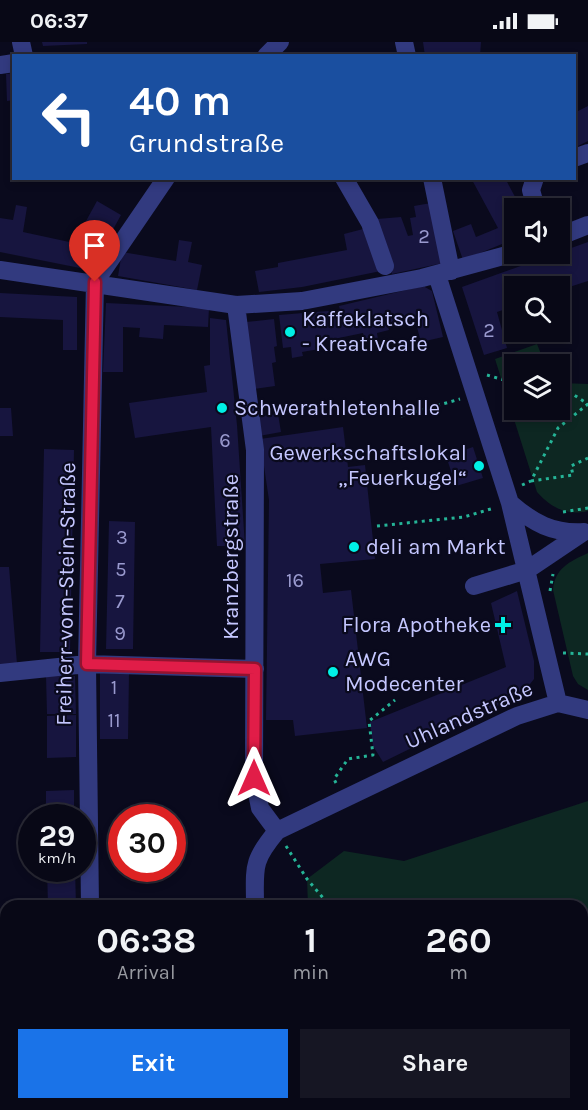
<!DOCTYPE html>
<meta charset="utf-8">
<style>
:root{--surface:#080816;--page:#161623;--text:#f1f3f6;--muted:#989aa1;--line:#292935;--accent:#1a73e8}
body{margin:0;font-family:Karla,sans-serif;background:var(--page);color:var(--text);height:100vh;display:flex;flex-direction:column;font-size:22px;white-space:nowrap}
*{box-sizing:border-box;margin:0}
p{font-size:20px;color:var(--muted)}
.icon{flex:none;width:33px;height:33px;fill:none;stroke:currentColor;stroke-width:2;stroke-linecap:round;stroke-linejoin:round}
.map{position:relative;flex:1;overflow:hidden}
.panel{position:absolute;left:0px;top:858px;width:588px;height:210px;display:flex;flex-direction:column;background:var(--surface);border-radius:18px 18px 0 0;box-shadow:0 3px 9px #0003,0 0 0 2px var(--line)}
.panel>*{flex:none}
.hud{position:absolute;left:12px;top:12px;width:564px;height:126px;border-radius:0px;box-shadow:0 3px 9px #0003,0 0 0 2px var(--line);background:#1a4fa0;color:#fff;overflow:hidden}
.buttons{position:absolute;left:504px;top:156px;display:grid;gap:12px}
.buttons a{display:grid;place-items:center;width:66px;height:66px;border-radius:0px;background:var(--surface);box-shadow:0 3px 9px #0003,0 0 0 2px var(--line);font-size:30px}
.speed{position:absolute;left:18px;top:762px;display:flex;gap:12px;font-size:30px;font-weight:700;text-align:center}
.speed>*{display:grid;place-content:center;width:78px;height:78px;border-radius:50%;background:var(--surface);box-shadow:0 3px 9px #0003,0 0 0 2px var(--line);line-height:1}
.speed small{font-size:15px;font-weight:400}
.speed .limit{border:9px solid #d22;background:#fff;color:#111}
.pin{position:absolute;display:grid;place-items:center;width:51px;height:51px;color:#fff;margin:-62px -26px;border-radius:50% 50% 50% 0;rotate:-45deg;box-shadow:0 0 6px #0007}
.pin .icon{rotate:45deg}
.me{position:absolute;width:66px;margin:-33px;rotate:0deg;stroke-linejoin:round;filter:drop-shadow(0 0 4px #0008)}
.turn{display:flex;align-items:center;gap:21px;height:126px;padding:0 18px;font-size:27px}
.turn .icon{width:78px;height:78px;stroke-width:2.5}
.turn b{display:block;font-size:42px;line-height:51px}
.eta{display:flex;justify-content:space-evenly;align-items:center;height:102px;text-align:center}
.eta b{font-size:36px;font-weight:700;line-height:42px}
.button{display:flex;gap:12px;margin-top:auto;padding:12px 18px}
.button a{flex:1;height:69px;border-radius:0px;background:var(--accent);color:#fff;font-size:24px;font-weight:700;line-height:69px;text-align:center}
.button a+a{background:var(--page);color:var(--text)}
.status{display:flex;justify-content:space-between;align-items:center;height:42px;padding:0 30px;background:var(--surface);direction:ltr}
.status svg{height:16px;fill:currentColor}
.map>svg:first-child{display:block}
.green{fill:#0d2722}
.building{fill:#17153f}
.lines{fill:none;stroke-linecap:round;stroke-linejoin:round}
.path{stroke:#25b497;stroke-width:3;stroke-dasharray:3 4.5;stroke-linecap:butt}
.minor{stroke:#323a7f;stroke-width:18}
.route-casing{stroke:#92132f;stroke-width:15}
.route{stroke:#e11d48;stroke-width:10}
.poi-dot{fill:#00f0e6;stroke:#0a0a1d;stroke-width:2}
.labels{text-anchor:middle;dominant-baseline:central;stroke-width:4.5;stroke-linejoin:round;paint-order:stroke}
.number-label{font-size:20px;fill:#9a9acf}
.poi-label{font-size:22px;fill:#c5c7ff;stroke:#0a0a1d;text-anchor:start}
.street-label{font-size:22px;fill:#c5c7ff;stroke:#0a0a1d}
</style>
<div class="status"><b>06:37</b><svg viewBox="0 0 49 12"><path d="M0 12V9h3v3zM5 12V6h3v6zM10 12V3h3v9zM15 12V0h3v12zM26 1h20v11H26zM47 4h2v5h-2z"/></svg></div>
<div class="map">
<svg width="588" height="1068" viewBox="0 0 588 1068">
<rect width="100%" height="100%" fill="#0a0a1d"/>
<path class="green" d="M537,302L543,317L550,315L553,322H514V368H560V338L561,341L588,342V469C568,474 551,466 537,450L495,317Z
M588,511V648L578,642L573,634L553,548C555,526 569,520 588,511Z
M588,759V909L582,908V864H308L307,837L344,809L404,819Z
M321,1062H513L515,1068H321Z"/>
<path class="building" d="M42,0H87V2L43,4Z
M423,0H481L480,14H425Z
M14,31V58L7,59L6,32Z
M588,64V99L574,106V71Z
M471,136H505L521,166H514V197L463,218L453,189L471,182L476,195L498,186Z
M97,159L121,173L93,224L85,227L0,210V176L13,178L16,163L27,165L23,190L74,201Z
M431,161L443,221L392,232L377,177L401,175L408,194L413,193L410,176L416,175L414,164Z
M367,186L381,229L302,245L259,250L255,229L278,225V221L347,208L344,192Z
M179,198L192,200L188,220L202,223L197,248L118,234L122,210L176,219Z
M588,200V239L560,248V244H514V264L497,270L507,306L484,313L462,245Z
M423,244L432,249L443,295L421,300L415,278L388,284L389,288L377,291L378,298L365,301L363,291L324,299L325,306L302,310L303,314L292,316L291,305L283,306L279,273L340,268L339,264Z
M0,251L77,255V308H63V278L0,275Z
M106,261L209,266L208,285L164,283L163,297L139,295L140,286L123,285V330H103Z
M210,276L226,278L237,383L245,504H217L211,385L135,396L129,361L207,350L204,324L210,323Z
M274,277L277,304L274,305L276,320L272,321L275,344L254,347L246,280Z
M0,366H11L13,394H0Z
M278,372L281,390L259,394L256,375Z
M343,385L348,425L365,423L375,517L320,522L323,551L351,548L367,686L295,694L293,678H266L269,458L260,397Z
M473,405L483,436L456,444L446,414Z
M44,407L74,408L70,610H40Z
M109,479L135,480L133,607H106Z
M0,525H9L17,622L0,624Z
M517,549L534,619V637L522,652L383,720L373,704L370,680L506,625L491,561Z
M100,631H129L128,697H100Z
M46,634H75L76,672H47Z
M76,673V715L47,716V674Z
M74,748V776H46V749Z
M47,826H75L76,864H48Z
M0,914H6V952H0Z
M582,943H585V963H582Z
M44,1062H73V1068H44Z
M100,1062H132V1068H100Z"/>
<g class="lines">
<path class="path" d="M487,333L514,341
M560,351L574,353L588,362
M401,374L460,357
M531,439L573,433L571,424L588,416
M522,443L531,439L558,386L588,362
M563,470L588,466
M377,484L464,475L494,466
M550,549L553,532
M563,611L588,612
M336,741L334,737L348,717L373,713L369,679L395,658
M286,804L307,837L330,864
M543,1062L545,1068"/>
<path class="minor" d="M21,0L24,14
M404,0L407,14
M266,14L280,0
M0,23L14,21
M574,116L588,111
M344,136L370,181L385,224
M432,136L451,229
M535,136L531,148L536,166
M560,194L588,183
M0,228L236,263L302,259L422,236L514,211
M437,233L510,461L558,661
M95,240L166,136
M236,263L255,408L254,736L260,766L277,789
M510,461C533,481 553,492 584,490
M474,544L527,528L582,491
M0,631L87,622L255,627
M558,661L588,668
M90,864L87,622L95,240
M255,864C255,826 251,820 277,789L517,674L558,661
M0,959H6
M582,985L588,986
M91,1068V1062
M254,1068V1062"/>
</g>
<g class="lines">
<defs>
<path id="route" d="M95,240L87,622L255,627L254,736"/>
</defs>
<use href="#route" class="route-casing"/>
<use href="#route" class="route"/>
</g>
<g class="poi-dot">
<circle cx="290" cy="290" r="6"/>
<circle cx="222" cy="366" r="6"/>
<circle cx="479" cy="424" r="6"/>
<circle cx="354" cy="505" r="6"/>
<path d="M500 574h6v6h6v6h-6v6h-6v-6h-6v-6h6z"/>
<circle cx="333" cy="630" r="6"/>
</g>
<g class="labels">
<g class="number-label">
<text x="424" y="194">2</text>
<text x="489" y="288">2</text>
<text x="225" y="398">6</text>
<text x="122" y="495">3</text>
<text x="121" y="527">5</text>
<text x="295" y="538">16</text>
<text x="120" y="559">7</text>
<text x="120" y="591">9</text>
<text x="114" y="645">1</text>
<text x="114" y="678">11</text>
</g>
<g class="poi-label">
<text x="302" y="277">Kaffeklatsch<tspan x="302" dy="25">- Kreativcafe</tspan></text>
<text x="234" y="366">Schwerathletenhalle</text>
<text x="467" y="411" text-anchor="end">Gewerkschaftslokal<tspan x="467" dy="25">„Feuerkugel“</tspan></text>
<text x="366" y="505">deli am Markt</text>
<text x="491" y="583" text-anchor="end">Flora Apotheke</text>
<text x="345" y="617">AWG<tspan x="345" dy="25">Modecenter</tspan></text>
</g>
<g class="street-label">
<text transform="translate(231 515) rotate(-90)">Kranzbergstraße</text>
<text transform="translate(66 552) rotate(-89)">Freiherr-vom-Stein-Straße</text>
<text transform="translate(469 673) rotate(-24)">Uhlandstraße</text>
</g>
</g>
</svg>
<div class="buttons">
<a><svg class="icon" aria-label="sound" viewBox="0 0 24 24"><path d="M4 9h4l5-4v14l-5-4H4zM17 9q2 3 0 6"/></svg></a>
<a><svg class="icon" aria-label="search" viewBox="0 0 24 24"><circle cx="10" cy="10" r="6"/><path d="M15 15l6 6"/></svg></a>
<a><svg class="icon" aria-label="layers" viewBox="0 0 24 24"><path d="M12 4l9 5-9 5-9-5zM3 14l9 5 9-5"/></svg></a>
</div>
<div class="speed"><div>29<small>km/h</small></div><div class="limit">30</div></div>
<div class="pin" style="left:95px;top:240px;background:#d93025"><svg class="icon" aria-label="arrive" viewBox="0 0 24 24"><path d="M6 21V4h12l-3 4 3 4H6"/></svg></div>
<svg class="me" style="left:254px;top:736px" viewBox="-20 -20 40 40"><path d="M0-17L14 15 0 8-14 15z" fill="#e11d48" stroke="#fff" stroke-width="4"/></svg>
<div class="hud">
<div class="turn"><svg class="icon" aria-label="left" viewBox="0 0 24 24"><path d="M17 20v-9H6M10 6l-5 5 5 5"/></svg><div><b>40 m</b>Grundstraße</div></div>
</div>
<section class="panel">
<div class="eta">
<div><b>06:38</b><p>Arrival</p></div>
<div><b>1</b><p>min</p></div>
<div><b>260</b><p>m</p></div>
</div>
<div class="button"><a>Exit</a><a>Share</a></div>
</section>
</div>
